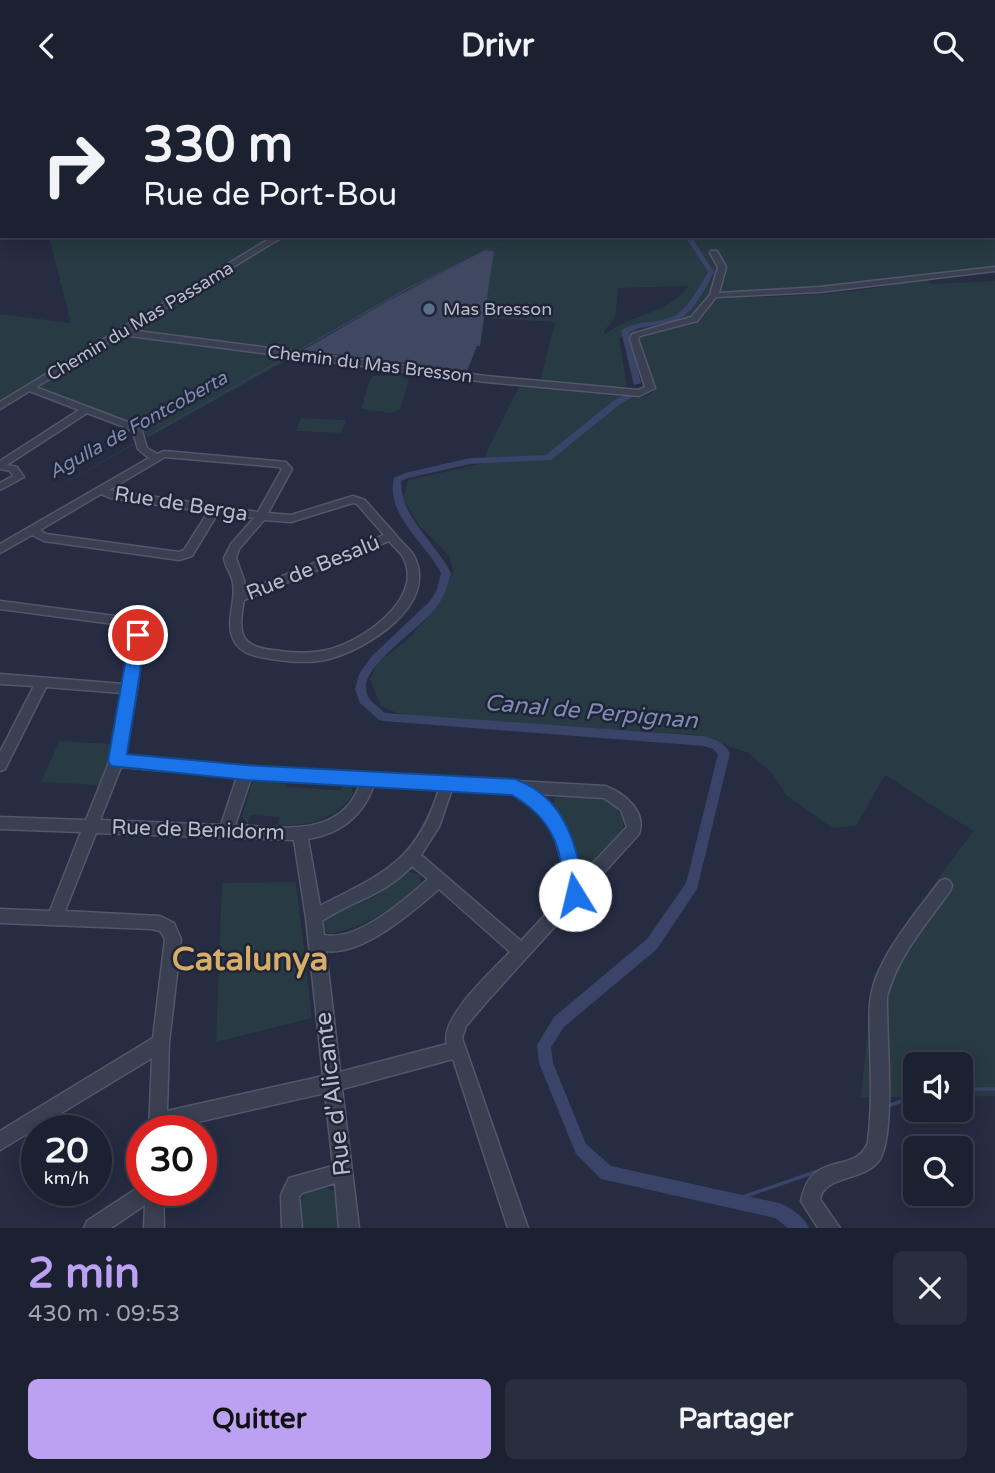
<!DOCTYPE html>
<html lang="fr">
<meta charset="utf-8">
<style>
:root{--surface:#1c2132;--page:#292e3e;--text:#f1f3f6;--muted:#a0a3ac;--line:#3a3e4d;--accent:#bca0f2}
body{margin:0;font-family:"Varela Round",sans-serif;background:var(--page);color:var(--text);height:100vh;display:flex;flex-direction:column;font-size:26px;white-space:nowrap}
*{box-sizing:border-box;margin:0}
p{font-size:23px;color:var(--muted)}
.icon{flex:none;width:38px;height:38px;fill:none;stroke:currentColor;stroke-width:2;stroke-linecap:round;stroke-linejoin:round}
.map{position:relative;height:1137px;overflow:hidden}
.drawer{display:flex;flex-direction:column;background:var(--surface);flex:1}
.drawer>*{flex:none}
.banner{position:absolute;left:0px;top:0px;width:996px;height:147px;box-shadow:0 4px 18px #0003,0 0 0 2px var(--line);background:#1c2132;color:var(--text);overflow:hidden}
.controls{position:absolute;left:903px;top:961px;display:grid;gap:14px}
.controls a{display:grid;place-items:center;width:70px;height:70px;border-radius:10px;background:var(--surface);box-shadow:0 4px 18px #0003,0 0 0 2px var(--line);font-size:35px}
.speed{position:absolute;left:21px;top:1024px;display:flex;gap:14px;font-size:35px;font-weight:700;text-align:center}
.speed>*{display:grid;place-content:center;width:91px;height:91px;border-radius:50%;background:var(--surface);box-shadow:0 4px 18px #0003,0 0 0 2px var(--line);line-height:1}
.speed small{font-size:18px;font-weight:400}
.speed .limit{border:10px solid #d22;background:#fff;color:#111}
.pin{position:absolute;display:grid;place-items:center;width:60px;height:60px;color:#fff;margin:-30px;border:4px solid #fff;border-radius:50%;box-shadow:0 2px 7px #0007}
.me{position:absolute;width:77px;margin:-38px;rotate:351deg;stroke-linejoin:round;filter:drop-shadow(0 0 5px #0008)}
.turn{display:flex;align-items:center;gap:24px;height:147px;padding:0 28px;font-size:32px}
.turn .icon{width:91px;height:91px;stroke-width:2.5}
.turn b{display:block;font-size:49px;line-height:60px}
.round{display:grid;place-items:center;flex:none;width:74px;height:74px;border-radius:10px;background:var(--page)}
.head{display:flex;align-items:center;justify-content:space-between;height:119px;padding:0 28px}
h1{font-size:42px;font-weight:700;line-height:52px;color:var(--accent)}
.button{display:flex;gap:14px;margin-top:auto;padding:14px 28px}
.button a{flex:1;height:80px;border-radius:10px;background:var(--accent);color:#111;font-size:28px;font-weight:700;line-height:80px;text-align:center}
.button a+a{background:var(--page);color:var(--text)}
header{display:flex;justify-content:space-between;align-items:center;height:91px;padding:0 28px;background:var(--surface);font-size:32px;font-weight:700}
.map>svg:first-child{display:block}
.green{fill:#283a43;fill-rule:evenodd}
.water{fill:#3a4469}
.lines{fill:none;stroke-linecap:round;stroke-linejoin:round}
.stream{stroke:#3a4469;stroke-width:3.5}
.canal{fill:#3a4469;fill-rule:evenodd}
.building{fill:#404760}
.minor-casing{stroke:#525769;stroke-width:3}
.tertiary-casing{stroke:#525769;stroke-width:3}
.motorway-casing{stroke:#424759;stroke-width:3}
.minor{fill:#3a3f52;fill-rule:evenodd}
.tertiary{fill:#3a3f52;fill-rule:evenodd}
.motorway{fill:#787157;fill-rule:evenodd}
.route{fill:#1a73e8;stroke:#114b97;stroke-width:2}
.service-dot{fill:#5c6f8a;stroke:#1f2437;stroke-width:2.5}
.labels{text-anchor:middle;dominant-baseline:central;stroke-width:5;stroke-linejoin:round;paint-order:stroke}
.far-poi-label{font-size:18px;fill:#b7bbcc;stroke:#1f2437;text-anchor:start}
.far-street-label{font-size:18px;fill:#b7bbcc;stroke:#1f2437}
.far-water-label{font-size:19px;font-style:italic;fill:#7f8bb3;stroke:#1f2437}
.street-label{font-size:21px;fill:#b7bbcc;stroke:#1f2437}
.water-label{font-size:23px;font-style:italic;fill:#7f8bb3;stroke:#1f2437}
.near-street-label{font-size:24px;fill:#b7bbcc;stroke:#1f2437}
.near-district-label{font-size:33px;font-weight:bold;fill:#d7ae67;stroke:#1f2437}
</style>
<header><svg class="icon" aria-label="back" viewBox="0 0 24 24"><path d="M15 5l-7 7 7 7"/></svg>Drivr<svg class="icon" aria-label="search" viewBox="0 0 24 24"><circle cx="10" cy="10" r="6"/><path d="M15 15l6 6"/></svg></header>
<div class="map">
<svg width="995" height="1137" viewBox="0 0 995 1137">
<rect width="100%" height="100%" fill="#262c42"/>
<path class="green" d="M169,0H626L627,2H173Z
M995,103V177L930,182L844,196L712,203L691,227L681,232L639,238L632,244L619,247L627,296L622,297L540,290L555,231L484,227L493,160L485,159L388,210L300,260L128,239L283,145H994ZM689,195C666,224 633,222 605,243L604,240L615,227L618,197Z
M49,145H276L0,312V223L71,232Z
M926,187L931,193L995,190V1005L961,1006V973H915V1006H861L873,885L909,827L973,740L885,684L856,735L832,737L787,705L772,682L748,662L700,644L404,625L381,615L370,588L379,570L405,551L438,515L453,480L449,465L419,434L403,408L408,389L485,372L487,360L520,293L635,306L648,304L655,299L637,248L643,241C677,236 696,237 717,206C785,207 859,203 926,187Z
M122,243L293,266L149,346L128,332L36,296Z
M373,285H400L409,289L400,319L390,322L361,318L370,288Z
M301,327L346,329L341,342L296,340Z
M59,650L114,653L100,694L41,691Z
M260,687L287,689L285,696L340,699L344,692L352,697L353,703C336,729 307,735 278,734L280,726L252,724L247,733L242,725L251,694Z
M563,704L606,708L614,712L624,729L622,743L593,773H588L578,768L565,733L552,718L555,707Z
M409,781L419,783L421,791C403,815 360,837 331,843L324,839L323,833L328,826L376,805Z
M296,791L312,927L216,951L222,792Z
M323,1095L334,1100L339,1137H300C299,1113 296,1101 323,1095Z"/>
<path class="water" d="M516,145L408,198L0,429L407,197Z"/>
<g class="lines">
<path class="stream" d="M961,998H995
M888,1015L915,1005
M734,1109L824,1078"/>
<path class="canal" d="M716,0H720V2H716Z
M685,145H691L714,181C705,198 692,226 672,231C658,235 643,234 629,241L641,292L634,294L621,240C636,229 653,233 669,227C687,222 699,196 708,181Z
M628,302H631L635,304L619,314L551,369L470,373L408,387L401,390C401,428 435,450 451,482C448,494 444,507 436,517C421,537 365,572 366,597C366,609 378,615 385,622L704,645C716,649 724,651 730,662L697,798L657,858L564,936L551,956L553,972L586,1053L611,1075L779,1112C790,1116 805,1126 809,1137H788L775,1127L601,1088L576,1063L539,972L537,954L554,926L647,848L686,792L718,663L713,658L704,655L383,630L379,629L360,612L355,598L359,583L372,565L430,510L437,498L441,482C426,452 385,424 394,387L405,382L470,367L546,364L613,310Z"/>
</g>
<path class="building" d="M485,159L494,160L480,255H477L467,280L303,259L388,210Z"/>
<g class="lines">
<defs>
<path id="minor" d="M2,2V8L0,9V3Z
M994,79H995V83H994Z
M711,160H717L726,176L719,202L820,196L995,176V180L820,201L716,206L697,230L640,245L638,248L655,297L639,305L486,291L122,244L118,241L122,238L486,285L638,299L645,296L630,248L632,243L691,226L710,204L718,176L710,162Z
M30,294L133,333L142,340L147,357L157,363L164,360L286,371L292,378L268,422L291,424L353,405L365,409C376,422 388,435 400,449C404,454 411,459 414,465C439,514 367,558 329,568C310,573 290,571 271,568C259,566 244,564 237,554C222,535 237,512 233,492C232,483 225,476 224,467L231,453L254,427L218,422L192,465L179,469L44,450L32,444L0,462V453L149,367L138,358L133,341L127,337L87,322L7,374L17,376L24,386L0,399V392L13,385L10,380L0,378V370L79,319L27,299L25,297ZM165,366L279,376L282,378L258,421L109,399ZM101,403L110,407L208,421L184,459L179,461L46,443L40,439ZM353,412L357,413L384,444L245,500L244,489L236,467L239,458L264,429L291,431ZM389,450C393,455 400,461 403,466C426,508 360,552 327,559C309,563 291,562 273,559C263,558 250,556 244,546C239,536 242,520 244,509Z
M0,510L123,526L140,534L144,544L137,598L125,665L246,675L605,695C624,702 647,720 639,743L489,908L466,935L462,947L528,1137H508L453,968L342,998L359,1137H339L335,1092L302,1102L299,1106L302,1137H282L281,1104L289,1087L333,1075L325,1002L167,1038V1040H149L152,967L0,1059V1040L153,947L165,848L160,840L151,838L0,832V818L50,820L81,741L0,738V726L86,729L112,664L122,602L46,596L5,678L0,680V661L34,595L0,593V583L124,593L132,544L131,540L121,534L0,518ZM121,676L237,686L221,734L100,729ZM251,687L360,693C341,748 281,736 235,734ZM374,694L439,698C417,771 382,783 320,815L308,748C340,743 363,725 374,694ZM452,698L513,702L528,712L540,723L554,745L562,771L567,800L521,850L421,764L439,736ZM537,703L604,707L621,719L627,736L580,786C574,753 563,725 537,703ZM96,742L294,749L306,827L323,985L167,1020L169,952L181,848L174,832L160,825L65,820ZM412,775L428,788C405,809 356,851 324,844L322,830C353,809 384,805 412,775ZM439,798L510,861C493,879 439,927 447,953L340,981L326,860C362,865 413,821 439,798Z
M945,788L950,790L952,795L950,800C927,832 897,866 887,906C886,942 896,1041 880,1068C866,1091 825,1083 820,1108L840,1137H818L801,1110C811,1057 856,1085 868,1051C872,1018 871,986 870,954C870,938 868,921 871,905C878,865 916,822 940,790Z
M142,1094V1099H163L164,1137H144L145,1114L111,1137H84L87,1130Z"/>
<path id="tertiary" d="M626,0H632V2H626Z
M274,145H284L0,318V311Z"/>
<path id="motorway" d="M819,0H835L837,2H821Z
M994,42H995V49H994Z
M994,73H995V79H994Z"/>
</defs>
<use href="#minor" class="minor-casing"/>
<use href="#tertiary" class="tertiary-casing"/>
<use href="#motorway" class="motorway-casing"/>
<use href="#minor" class="minor"/>
<use href="#tertiary" class="tertiary"/>
<use href="#motorway" class="motorway"/>
</g>
<path class="route" d="M138,539L146,544L127,663L246,674L515,688C567,707 577,755 585,804L582,810L575,813L568,810C563,798 563,785 561,772C556,740 539,720 512,704L246,689L111,675L108,670L130,544Z"/>
<circle class="service-dot" cx="429" cy="218" r="7"/>
<g class="labels">
<g class="far-poi-label">
<text x="443" y="218">Mas Bresson</text>
</g>
<g class="far-street-label">
<text transform="translate(140 230) rotate(-31)">Chemin du Mas Passama</text>
<text transform="translate(370 273) rotate(7)">Chemin du Mas Bresson</text>
</g>
<g class="far-water-label">
<text transform="translate(138 334) rotate(-29)">Agulla de Fontcoberta</text>
</g>
<g class="street-label">
<text transform="translate(181 413) rotate(9)">Rue de Berga</text>
<text transform="translate(313 477) rotate(-22)">Rue de Besalú</text>
<text transform="translate(198 739) rotate(2)">Rue de Benidorm</text>
</g>
<g class="water-label">
<text transform="translate(591 621) rotate(5)">Canal de Perpignan</text>
</g>
<g class="near-street-label">
<text transform="translate(333 1003) rotate(-97)">Rue d'Alicante</text>
</g>
<g class="near-district-label">
<text x="250" y="868">Catalunya</text>
</g>
</g>
</svg>
<div class="controls">
<a><svg class="icon" aria-label="sound" viewBox="0 0 24 24"><path d="M4 9h4l5-4v14l-5-4H4zM17 9q2 3 0 6"/></svg></a>
<a><svg class="icon" aria-label="search" viewBox="0 0 24 24"><circle cx="10" cy="10" r="6"/><path d="M15 15l6 6"/></svg></a>
</div>
<div class="speed"><div>20<small>km/h</small></div><div class="limit">30</div></div>
<div class="pin" style="left:138px;top:544px;background:#d93025"><svg class="icon" aria-label="arrive" viewBox="0 0 24 24"><path d="M6 21V4h12l-3 4 3 4H6"/></svg></div>
<svg class="me" style="left:575px;top:804px" viewBox="-20 -20 40 40"><circle r="19" fill="#fff"/><path d="M0-13L10 11 0 6-10 11z" fill="#1a73e8"/></svg>
<div class="banner">
<div class="turn"><svg class="icon" aria-label="right" viewBox="0 0 24 24"><path d="M7 20v-9h11M14 6l5 5-5 5"/></svg><div><b>330 m</b>Rue de Port-Bou</div></div>
</div>
</div>
<section class="drawer">
<div class="head"><div><h1>2 min</h1><p>430 m · 09:53</p></div><a class="round"><svg class="icon" aria-label="close" viewBox="0 0 24 24"><path d="M6 6l12 12M18 6L6 18"/></svg></a></div>
<div class="button"><a>Quitter</a><a>Partager</a></div>
</section>
